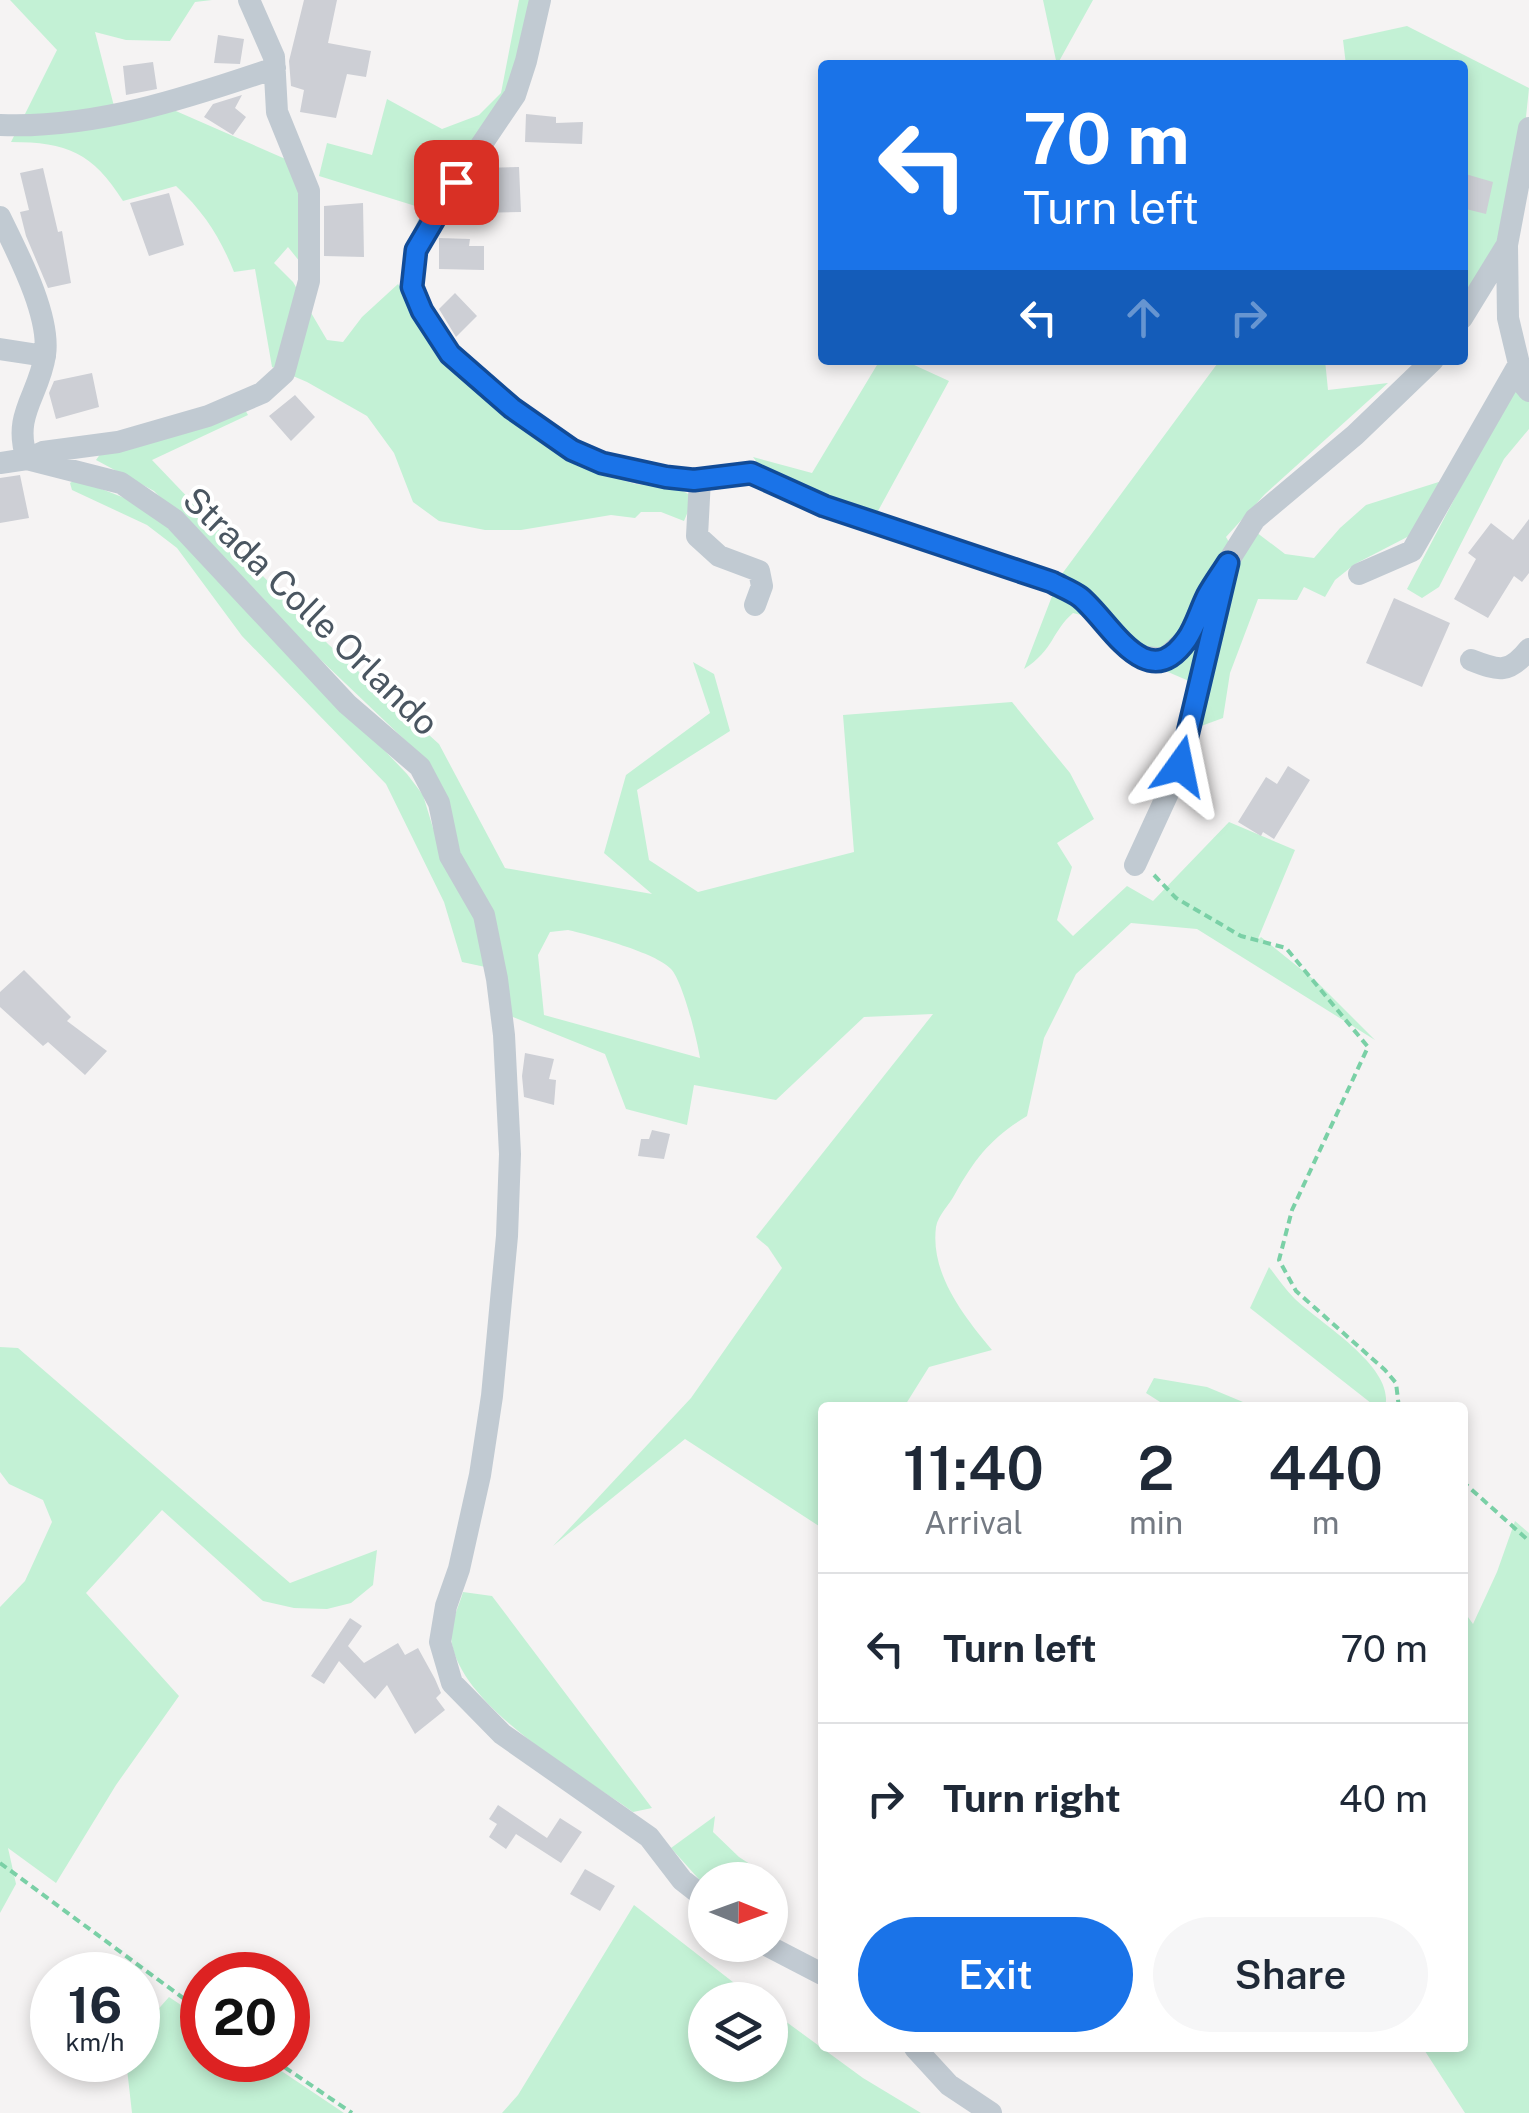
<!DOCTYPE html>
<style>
:root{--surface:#fff;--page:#f6f6f7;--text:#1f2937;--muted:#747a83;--line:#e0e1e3;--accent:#1a73e8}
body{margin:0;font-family:"Public Sans",sans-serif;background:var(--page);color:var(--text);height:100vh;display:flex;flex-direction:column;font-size:38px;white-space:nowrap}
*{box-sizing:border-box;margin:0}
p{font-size:32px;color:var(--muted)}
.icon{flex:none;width:55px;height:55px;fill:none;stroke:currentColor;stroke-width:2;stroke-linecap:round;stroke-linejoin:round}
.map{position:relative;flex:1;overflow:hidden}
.details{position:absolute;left:818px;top:1402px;width:650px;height:650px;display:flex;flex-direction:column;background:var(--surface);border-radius:10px;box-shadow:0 5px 15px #0003}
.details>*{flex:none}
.guide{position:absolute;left:818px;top:60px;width:650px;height:305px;border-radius:10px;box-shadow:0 5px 15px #0003;background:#1a73e8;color:#fff;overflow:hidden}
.needle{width:65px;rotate:91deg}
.controls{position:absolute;left:688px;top:1862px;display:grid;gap:20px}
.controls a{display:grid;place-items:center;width:100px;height:100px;border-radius:50%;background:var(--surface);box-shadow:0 5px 15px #0003;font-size:50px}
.speed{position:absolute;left:30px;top:1952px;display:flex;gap:20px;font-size:50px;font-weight:700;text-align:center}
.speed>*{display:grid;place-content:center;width:130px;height:130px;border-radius:50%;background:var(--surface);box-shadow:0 5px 15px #0003;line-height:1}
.speed small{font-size:25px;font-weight:400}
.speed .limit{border:15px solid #d22;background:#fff;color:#111}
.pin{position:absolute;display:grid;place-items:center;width:85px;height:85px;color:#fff;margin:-42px;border-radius:20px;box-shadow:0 5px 15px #0006}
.me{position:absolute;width:110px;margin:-55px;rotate:12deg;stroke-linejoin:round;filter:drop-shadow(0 0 8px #0008)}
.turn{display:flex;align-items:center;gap:35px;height:210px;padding:0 40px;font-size:45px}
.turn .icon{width:130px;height:130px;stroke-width:2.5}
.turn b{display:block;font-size:70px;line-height:85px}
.lanes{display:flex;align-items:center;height:95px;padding:0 40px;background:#0003;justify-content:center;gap:50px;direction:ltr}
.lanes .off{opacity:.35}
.eta{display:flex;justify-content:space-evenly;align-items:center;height:170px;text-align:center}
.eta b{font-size:60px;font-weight:600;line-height:70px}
.primary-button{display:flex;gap:20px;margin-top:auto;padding:20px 40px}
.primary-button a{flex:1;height:115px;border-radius:60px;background:var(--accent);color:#fff;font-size:40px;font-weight:600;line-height:115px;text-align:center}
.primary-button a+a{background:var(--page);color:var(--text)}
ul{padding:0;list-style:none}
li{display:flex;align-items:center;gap:30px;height:150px;padding:0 40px;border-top:2px solid var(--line)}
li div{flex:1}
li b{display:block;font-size:38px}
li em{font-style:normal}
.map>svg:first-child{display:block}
.green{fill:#c3f1d5;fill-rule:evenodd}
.building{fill:#cdcfd5}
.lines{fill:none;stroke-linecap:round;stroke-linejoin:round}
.path{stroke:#7ad0a6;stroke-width:4;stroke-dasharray:8 5;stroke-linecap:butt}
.minor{stroke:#c1cad2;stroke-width:22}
.route-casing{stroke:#114b97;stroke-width:25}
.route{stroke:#1a73e8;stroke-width:18}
.labels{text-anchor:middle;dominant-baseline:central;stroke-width:8;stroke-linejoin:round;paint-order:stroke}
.street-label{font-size:35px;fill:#4a5661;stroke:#fff}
</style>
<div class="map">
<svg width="1529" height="2113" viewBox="0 0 1529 2113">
<rect width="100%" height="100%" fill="#f5f3f3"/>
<path class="green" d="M10,0H212L195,2L170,41L126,40L95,32L116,114L169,108L290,161L302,185L304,267L288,247L274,263L293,282L327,340L343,342L362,317L398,284L452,367L581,466L635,484L679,489L694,497L684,521L661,512H641L635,518L611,515L521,530H485L439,521L413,502L394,453L367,416L307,382L272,367L255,269L234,272C220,237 204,212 176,186L123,201C93,153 67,142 11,142L57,50Z
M519,0H534L507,99L425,209L319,176L327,143L372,155L387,99L442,129L479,115L501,93Z
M1043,0H1093L1057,65Z
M1407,26L1529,88L1521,165L1507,237L1463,311L1462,65H1346L1343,40Z
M880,360H914L912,364L949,381L878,511L963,544L858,513L763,470L753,457L812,473Z
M1220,360H1325L1328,390L1388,383L1265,494L1226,537L1233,549L1223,610L1239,565L1256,532L1285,554L1314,558L1340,528L1366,505L1445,480L1413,534L1355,564L1335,580L1325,597L1304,587L1297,600L1258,599L1230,673L1223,718L1193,729L1203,687L1161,669L1098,606L1081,615L1073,613C1052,631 1054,650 1024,669L1059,578Z
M1519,376L1529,395V429L1504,459L1439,587L1422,598L1407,589Z
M244,408L248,415L152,460L328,644L439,744L505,868L652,894L604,853L626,775L710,713L693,662L714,674L730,731L637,790L649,860L698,892L854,852L843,715L1012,702L1070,773L1094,819L1057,843L1072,867L1057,920L1073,936L1127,886L1153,901L1229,822L1295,850L1257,941L1261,937L1318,983L1375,1040L1197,929L1131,923L1076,974L1044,1038L1027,1116C992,1137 975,1158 955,1194C950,1204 938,1215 936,1227C930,1274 964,1316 992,1350L929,1367L904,1407L822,1408V1528L685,1439L553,1546L691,1398L782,1268L768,1247L756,1237L933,1014L864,1017L776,1100L694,1085L687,1125L626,1109L605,1054L508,1015L506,978L408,743L303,643L154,491L96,460L103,450ZM568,930C590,935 657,953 671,969C683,982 697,1039 700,1058L544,1015L538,955L550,932Z
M76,479L140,504L186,542L407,774L423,795L433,828L471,907L490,968L462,962L444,902L386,784L242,636L177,548L147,525L72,490L70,483Z
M1269,1267C1277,1277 1285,1289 1294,1298C1319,1323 1396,1367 1385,1407H1376L1250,1308Z
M0,1347L18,1348L290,1583L377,1550L373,1585L351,1603L327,1609L294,1608L263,1601L162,1510L86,1593L179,1696L116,1785L56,1883L8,1848L16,1884L0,1913V1607L25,1581L52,1522L43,1500L9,1484L0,1472Z
M1154,1378L1207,1387L1255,1407H1168L1146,1393Z
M1515,1521L1529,1533V2113H1465L1423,2048H1462L1463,1610L1473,1624L1497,1572Z
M463,1592L492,1596L652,1808L633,1812C581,1775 456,1705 451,1637C450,1624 459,1606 463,1592Z
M715,1816L713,1832L739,1857L779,1883L770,1900V1880H705V1886L671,1848Z
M634,1905L756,2000H705V2065H770V2010L863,2078L921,2113H502L518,2095Z
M169,1997L202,2019V2060H265L344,2113H132L126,2060H138V2032Z"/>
<path class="building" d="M304,0H337L328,43L371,51L366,77L347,74L336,118L300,112L304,90L291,86L289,61Z
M218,35L244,39L240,64L214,63Z
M153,62L157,89L126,95L123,66Z
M242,95L235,108L246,117L233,135L204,117L213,104Z
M526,114L556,117V123L583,122L582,144L525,142Z
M519,167L521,212L475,213L474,182L484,168Z
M43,168L58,232L62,231L71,283L48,288L26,236L20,212L29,210L20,173Z
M1462,173L1493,182L1486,214L1462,208Z
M169,193L184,245L149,256L130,203Z
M363,203L364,257L324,256V206Z
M439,238L470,239L469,246H484V270L439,269Z
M455,293L477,316L456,337L439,309Z
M92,373L99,407L56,419L49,393L54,381Z
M295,395L315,417L291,441L269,416Z
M20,475L29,518L0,523V478Z
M1529,519V573L1522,582L1514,576L1488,618L1454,599L1476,559L1468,553L1491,523L1513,540Z
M1394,598L1450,623L1422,687L1366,663Z
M1288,766L1310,780L1274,839L1263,832L1261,836L1238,822L1266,777L1277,784Z
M24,970L71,1017L67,1021L107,1051L85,1075L48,1042L43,1046L0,1007V992Z
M525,1053L554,1059L549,1079L556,1080L554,1105L524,1097L522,1076Z
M652,1130L670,1134L664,1159L638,1156L641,1139H649Z
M350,1618L362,1626L348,1646L364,1663L398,1643L405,1655L418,1648L435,1679L441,1693L436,1698L445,1710L415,1734L387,1685L375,1699L339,1661L324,1684L311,1676Z
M498,1805L547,1838L560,1818L582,1832L561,1863L516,1834L506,1849L489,1837L497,1824L489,1819Z
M585,1869L615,1886L600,1911L570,1894Z"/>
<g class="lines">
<path class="path" d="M1154,875L1176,898L1241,936L1286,948L1368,1047L1292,1210L1279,1260L1296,1291L1385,1370L1396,1383L1399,1408
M1462,1481L1529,1541
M0,1863L202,2012
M274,2060L352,2113"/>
<path class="minor" d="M540,0L526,61L515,95L430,221L416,250L412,287L422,311L450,355L512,408L572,450L602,463L638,473L695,480L751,473L825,506L1052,582L1080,597L1137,656L1164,659L1187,638L1207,595L1255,519L1355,435L1433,360
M0,125C94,129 187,98 275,68
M1529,128L1507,245L1508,318L1524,385L1529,391
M0,217C17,252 51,316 45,355C39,396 12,414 27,459
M1462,318L1505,248
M0,349L45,356
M27,459L121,483L175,520L347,704L420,767L439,803L450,856L484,915L497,979L504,1035L510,1154L507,1236L492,1396L480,1475L459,1569L446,1606L440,1642L452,1683L502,1734L649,1837L682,1880L705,1898
M0,463L27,459L43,452L118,442L208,416L262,393L284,373L309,281V191L277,112L274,57L249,0
M700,479L697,536L719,556L759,571L762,586L755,605
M1359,574L1412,551L1519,364
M1471,660C1499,671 1509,674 1529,649
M1135,865L1181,765L1222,586
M766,1945L822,1974
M915,2048L949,2085L991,2113"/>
</g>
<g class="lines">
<defs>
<path id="route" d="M456,182L416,250L412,287L422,311L450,354L512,408L572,450L602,463L666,477L694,480L751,473L824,506L1052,582C1061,587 1072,591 1080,597C1110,621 1146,698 1187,639C1196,626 1200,610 1207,596C1213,585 1221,574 1228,563L1180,766"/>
</defs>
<use href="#route" class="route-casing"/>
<use href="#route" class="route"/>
</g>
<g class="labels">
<g class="street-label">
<text transform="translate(311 611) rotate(44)">Strada Colle Orlando</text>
</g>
</g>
</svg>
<div class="controls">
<a><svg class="needle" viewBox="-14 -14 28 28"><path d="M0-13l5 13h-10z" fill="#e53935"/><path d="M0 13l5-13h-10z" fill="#747a83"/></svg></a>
<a><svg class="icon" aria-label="layers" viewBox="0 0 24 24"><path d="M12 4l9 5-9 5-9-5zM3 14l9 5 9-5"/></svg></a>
</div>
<div class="speed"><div>16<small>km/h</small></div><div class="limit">20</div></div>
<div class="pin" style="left:456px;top:182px;background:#d93025"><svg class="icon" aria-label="arrive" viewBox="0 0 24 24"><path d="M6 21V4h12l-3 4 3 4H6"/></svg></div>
<svg class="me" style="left:1180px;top:766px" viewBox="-20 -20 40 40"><path d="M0-17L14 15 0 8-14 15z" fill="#1a73e8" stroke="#fff" stroke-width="4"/></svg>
<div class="guide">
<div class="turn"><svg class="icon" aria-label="left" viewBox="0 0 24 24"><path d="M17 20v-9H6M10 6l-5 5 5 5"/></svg><div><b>70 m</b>Turn left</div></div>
<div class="lanes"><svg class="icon" aria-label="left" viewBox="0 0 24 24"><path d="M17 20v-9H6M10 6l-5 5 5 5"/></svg><svg class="icon off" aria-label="ahead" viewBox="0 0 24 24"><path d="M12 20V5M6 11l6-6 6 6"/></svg><svg class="icon off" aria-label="right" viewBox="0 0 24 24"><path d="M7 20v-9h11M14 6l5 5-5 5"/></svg></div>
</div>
<section class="details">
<div class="eta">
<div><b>11:40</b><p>Arrival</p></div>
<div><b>2</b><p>min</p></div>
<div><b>440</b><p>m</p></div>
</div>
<ul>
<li><svg class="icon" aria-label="left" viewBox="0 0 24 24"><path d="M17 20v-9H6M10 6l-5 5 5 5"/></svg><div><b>Turn left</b></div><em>70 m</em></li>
<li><svg class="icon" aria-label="right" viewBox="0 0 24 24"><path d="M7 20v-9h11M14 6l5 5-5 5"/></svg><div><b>Turn right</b></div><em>40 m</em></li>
</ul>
<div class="primary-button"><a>Exit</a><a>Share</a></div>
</section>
</div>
